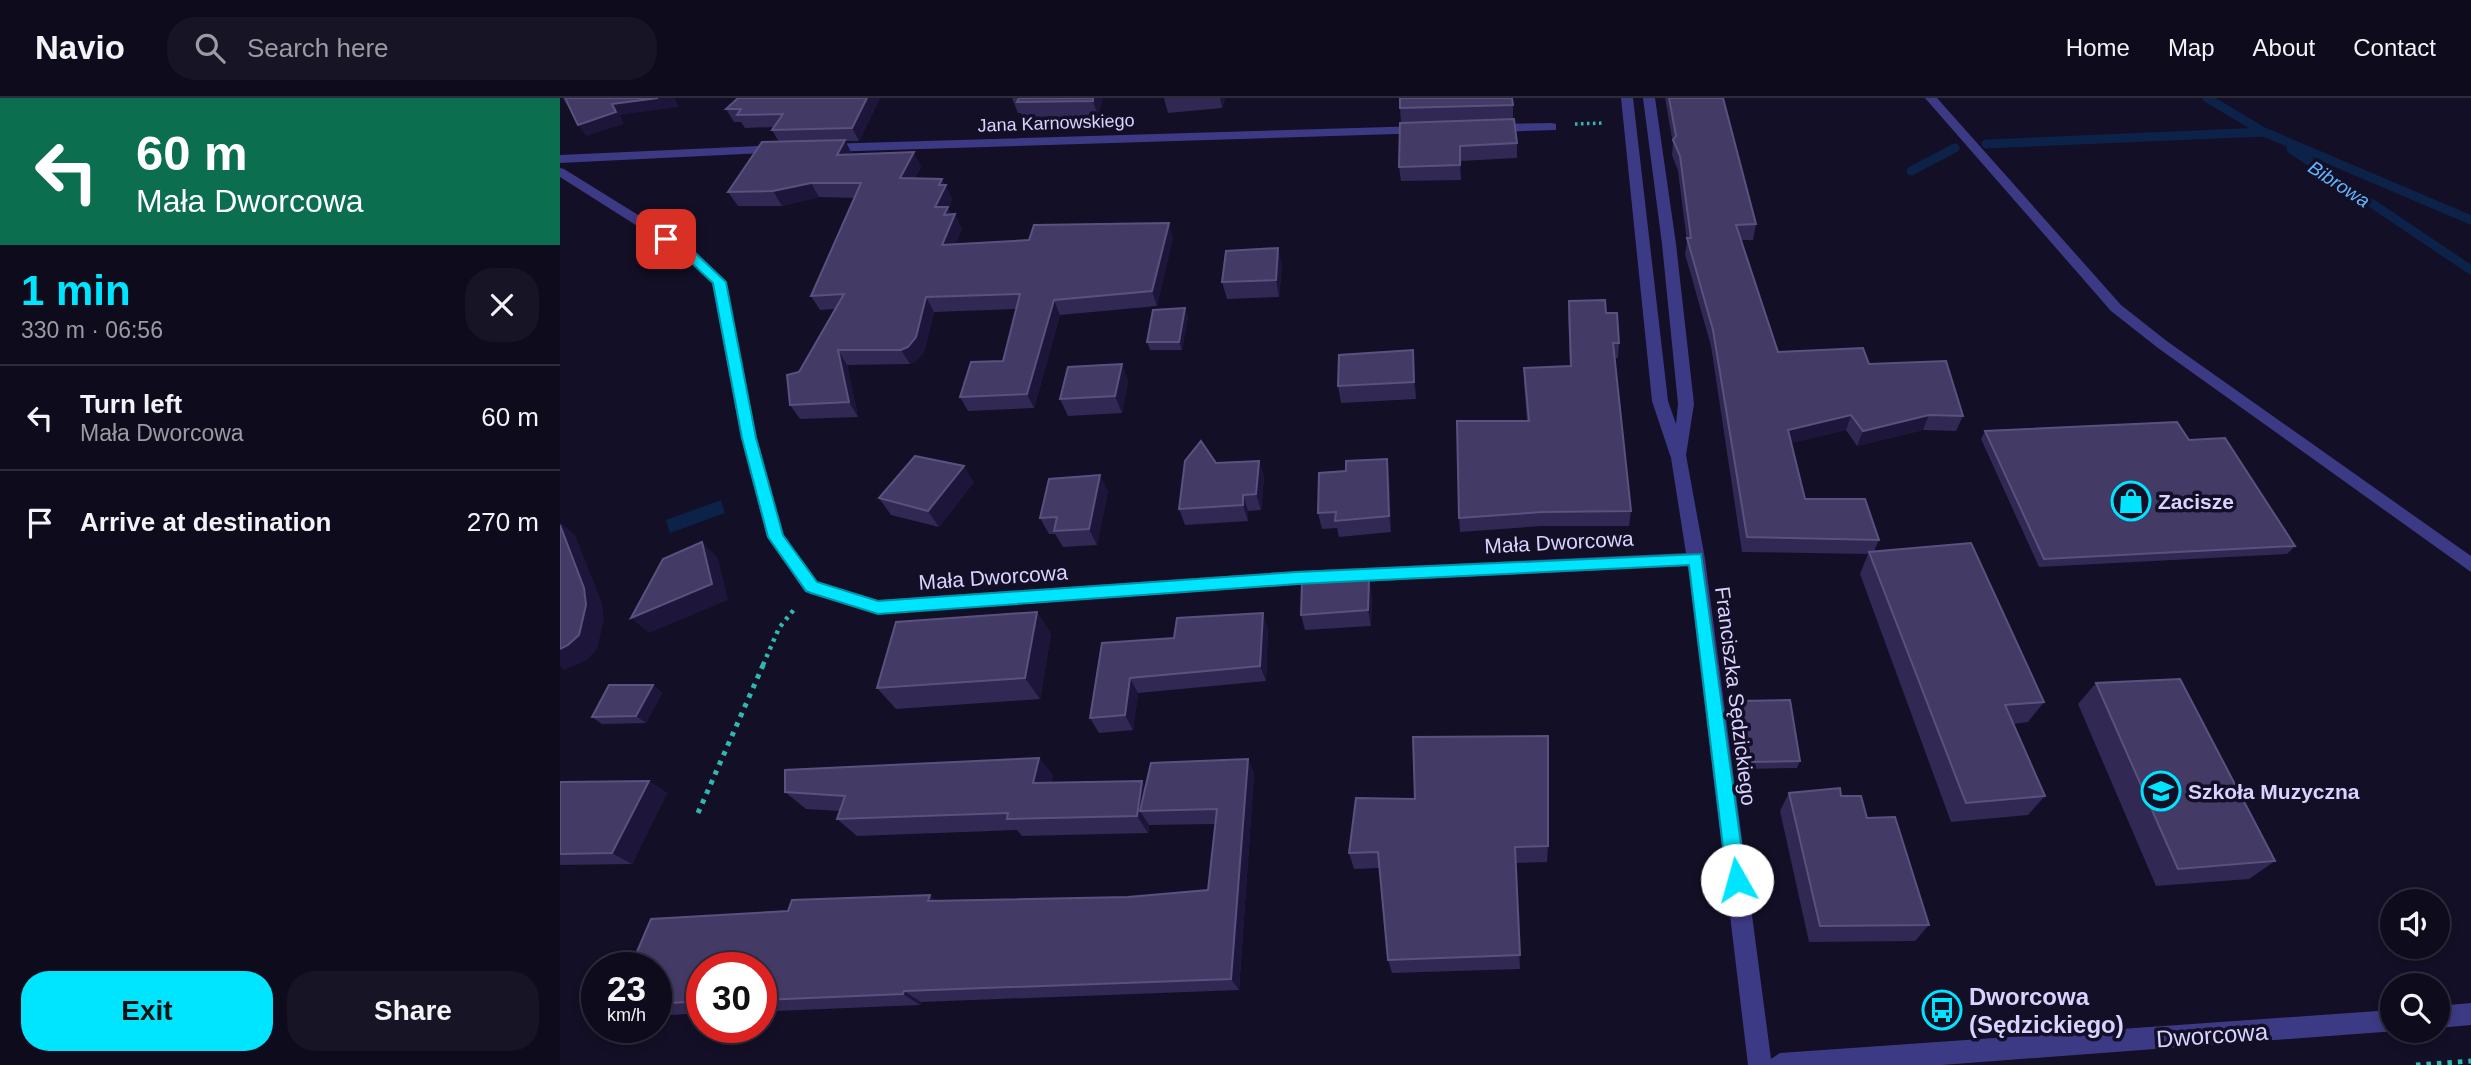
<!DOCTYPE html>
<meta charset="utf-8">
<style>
:root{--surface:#0e0b1c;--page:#171425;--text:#f1f3f6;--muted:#9b9ba3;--line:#2e2b3b;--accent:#00e5ff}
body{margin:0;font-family:Helvetica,sans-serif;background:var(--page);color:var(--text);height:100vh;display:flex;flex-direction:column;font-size:26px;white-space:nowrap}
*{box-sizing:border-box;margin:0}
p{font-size:23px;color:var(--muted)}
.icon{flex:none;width:38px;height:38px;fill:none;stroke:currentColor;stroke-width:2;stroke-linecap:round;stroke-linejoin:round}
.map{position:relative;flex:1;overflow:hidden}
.panel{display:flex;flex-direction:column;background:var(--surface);width:560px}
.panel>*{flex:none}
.hud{background:#0b6e4f;color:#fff;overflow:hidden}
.fabs{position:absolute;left:1820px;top:791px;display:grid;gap:14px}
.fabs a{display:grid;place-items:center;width:70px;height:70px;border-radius:50%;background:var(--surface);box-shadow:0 4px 10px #0003,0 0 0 2px var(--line);font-size:35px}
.speed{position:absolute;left:21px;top:854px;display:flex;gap:14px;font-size:35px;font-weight:700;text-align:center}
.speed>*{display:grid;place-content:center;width:91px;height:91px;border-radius:50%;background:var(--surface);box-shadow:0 4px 10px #0003,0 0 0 2px var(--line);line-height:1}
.speed small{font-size:18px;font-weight:400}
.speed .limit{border:10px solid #d22;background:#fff;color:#111}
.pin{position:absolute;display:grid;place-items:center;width:60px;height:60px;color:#fff;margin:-30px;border-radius:14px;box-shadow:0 4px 10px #0006}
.me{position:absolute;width:77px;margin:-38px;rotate:353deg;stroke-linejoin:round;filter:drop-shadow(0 0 5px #0008)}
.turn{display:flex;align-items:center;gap:24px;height:147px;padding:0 21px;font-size:32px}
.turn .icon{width:91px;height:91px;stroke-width:2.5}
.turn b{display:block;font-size:49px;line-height:60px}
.round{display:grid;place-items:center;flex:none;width:74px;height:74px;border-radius:28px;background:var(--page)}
.headline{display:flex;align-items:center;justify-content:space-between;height:119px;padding:0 21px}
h1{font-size:42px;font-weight:700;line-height:52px;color:var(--accent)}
.action{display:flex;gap:14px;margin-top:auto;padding:14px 21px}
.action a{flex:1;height:80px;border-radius:28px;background:var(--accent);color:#111;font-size:28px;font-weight:700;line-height:80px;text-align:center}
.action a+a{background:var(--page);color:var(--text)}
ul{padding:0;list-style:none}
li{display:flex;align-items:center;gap:21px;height:105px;padding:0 21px;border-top:2px solid var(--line)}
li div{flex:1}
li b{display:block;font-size:26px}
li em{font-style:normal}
header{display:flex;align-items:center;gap:42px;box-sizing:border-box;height:98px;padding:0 35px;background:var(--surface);border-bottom:2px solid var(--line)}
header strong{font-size:33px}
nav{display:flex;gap:38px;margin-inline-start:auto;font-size:24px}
.search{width:490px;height:63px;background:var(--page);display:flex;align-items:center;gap:18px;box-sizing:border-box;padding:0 24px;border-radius:28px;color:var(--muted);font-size:26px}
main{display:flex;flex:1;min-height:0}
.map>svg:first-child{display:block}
.water{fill:#0c2248}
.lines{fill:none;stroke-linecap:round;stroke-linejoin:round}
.stream{stroke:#0c2248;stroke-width:9}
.path-far2{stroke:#2fb8b0;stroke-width:3.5;stroke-dasharray:2.5 3.5;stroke-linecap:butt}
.path-far1{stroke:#2fb8b0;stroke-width:4.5;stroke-dasharray:3.5 5;stroke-linecap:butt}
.path{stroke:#2fb8b0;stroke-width:5;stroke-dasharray:4.5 6;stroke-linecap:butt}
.minor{fill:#3d3a85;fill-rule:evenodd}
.wall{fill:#312854}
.shaded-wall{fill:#1d163a}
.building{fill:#433a66;stroke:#5a527e;stroke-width:2}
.route{fill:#00e5ff;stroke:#0095a6;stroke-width:2}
.labels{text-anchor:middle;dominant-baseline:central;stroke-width:7;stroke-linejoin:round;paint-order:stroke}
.far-street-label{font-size:18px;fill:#d9d4ff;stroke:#130f26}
.far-water-label{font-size:19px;font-style:italic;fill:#62b6ff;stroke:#130f26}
.poi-label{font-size:21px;font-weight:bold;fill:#d9d4ff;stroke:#130f26;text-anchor:start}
.street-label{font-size:21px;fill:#d9d4ff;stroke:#130f26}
.near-poi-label{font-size:24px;font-weight:bold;fill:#d9d4ff;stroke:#130f26;text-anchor:start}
.near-street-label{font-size:24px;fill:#d9d4ff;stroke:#130f26}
</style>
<header>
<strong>Navio</strong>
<div class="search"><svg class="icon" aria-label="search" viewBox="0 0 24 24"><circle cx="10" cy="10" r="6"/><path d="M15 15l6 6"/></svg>Search here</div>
<nav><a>Home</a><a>Map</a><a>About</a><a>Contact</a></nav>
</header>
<main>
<section class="panel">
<div class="hud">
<div class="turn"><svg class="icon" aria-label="left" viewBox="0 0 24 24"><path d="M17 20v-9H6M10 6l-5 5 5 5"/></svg><div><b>60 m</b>Mała Dworcowa</div></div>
</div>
<div class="headline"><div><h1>1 min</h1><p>330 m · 06:56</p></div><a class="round"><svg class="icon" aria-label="close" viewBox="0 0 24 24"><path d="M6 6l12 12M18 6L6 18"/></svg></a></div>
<ul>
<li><svg class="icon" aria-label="left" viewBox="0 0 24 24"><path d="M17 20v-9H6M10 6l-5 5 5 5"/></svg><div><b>Turn left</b><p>Mała Dworcowa</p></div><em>60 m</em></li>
<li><svg class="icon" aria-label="arrive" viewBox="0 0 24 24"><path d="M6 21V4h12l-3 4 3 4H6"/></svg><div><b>Arrive at destination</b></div><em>270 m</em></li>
</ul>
<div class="action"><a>Exit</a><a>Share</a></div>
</section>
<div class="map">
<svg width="1911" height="967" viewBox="0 0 1911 967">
<rect width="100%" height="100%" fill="#130f26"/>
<path class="water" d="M161,402L165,415L110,435L106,422Z"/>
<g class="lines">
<path class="stream" d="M1647,0L1704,34
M1426,46L1704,34L1911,122
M1731,51L1911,172
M1351,73L1395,50"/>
<path class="path-far2" d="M1015,26L1045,25"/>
<path class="path-far1" d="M203,567L219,530L236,509"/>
<path class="path" d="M138,715L204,565
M1856,967L1911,963"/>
<path class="minor" d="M1061,0H1073L1108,303L1116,326L1118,306L1102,146L1083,0H1095L1116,146L1134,306L1126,357L1145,461L1211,961L1220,955L1832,912V933H1836L1382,967H1188L1128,468L737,487L318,516L245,494L207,439L181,340L152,185L123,157L0,79V70L4,71L133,151L164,181L197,340L223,437L257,484L318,502L737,473L1126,455L1111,360L1092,303Z
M1365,0H1377L1561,207L1608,244L1911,458V474L1598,250L1551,213Z
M992,25L996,26V32L933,34L927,30L933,26Z
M863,28L867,29V35L265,54L259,50L265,46Z
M219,47L225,51L223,54L0,65V57Z
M1911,905V927L1878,930V908Z"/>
</g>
<path class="wall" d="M178,0H320L299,43H285L292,56L361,68L355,80L382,81L392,101L388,111L402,131L395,146L613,139L597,208L500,217L474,310L408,313L400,299L443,263L456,211L374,214L364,254L356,263L350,266L287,267L298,319L240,321L230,307L239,274L275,211L260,212L251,198L295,100L259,99L222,108H178L168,94L219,44L212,32L214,29L185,30L181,24H174L166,11Z
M452,0H543L538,18L463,20L461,15H458Z
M604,0H665L662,10L608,15Z
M1105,0H1163L1196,126L1193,142H1181L1218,254L1309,266L1403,318L1396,333L1363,332L1297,348L1286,332L1231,345L1245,401L1319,442L1314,453L1484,604L1468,624L1453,626L1485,698L1468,717L1391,724L1300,476L1308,456L1182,454L1151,248L1125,156L1127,144L1118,73L1112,57L1113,46Z
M953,7V21L957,45V60L900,63L901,82L841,83L839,69L841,25L840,10Z
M722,167L719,199L667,201L662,184Z
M1009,203L1046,215L1059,245L1058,260H1055L1071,413L1069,428H982L900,434L899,420L967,323L964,284V270L1010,268L1008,218Z
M628,218L622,252H590L587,244Z
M854,269L856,301L781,305L778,288Z
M568,283L562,315L508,318L500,301Z
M1425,333L1629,342L1735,448L1727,456L1479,469L1421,341Z
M827,361L829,377L831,434L779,439L777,430L762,431L758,415L786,373Z
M699,363L704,379L701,412L688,413V423L625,427L619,411L656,365Z
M414,384L379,429L331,417L319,400Z
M548,393L537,447L503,449L495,436H489L480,420Z
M812,496L811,528L745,532L741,517Z
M477,514L491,536L480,601L336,611L317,590Z
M708,530L706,583L578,595L573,632L539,635L530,620L542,545L614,540Z
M1536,585L1715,763L1689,781L1596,788L1518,606Z
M93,587L102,595L86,625L42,626L32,619Z
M1179,603L1240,663L1237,670L1185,671L1176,611Z
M479,660L493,677L491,685L585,689L688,661L694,676L679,892L361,904L360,907L216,913L210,910L201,911V870H142V915L96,918V870L228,813L370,797L377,803L568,799L648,792L655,726L589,727L588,735L462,738L457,732L297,738L277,721L280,713L246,711L225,694Z
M89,683L107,695L72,766L0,767V684Z
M1229,695L1281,698L1369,827L1355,843L1249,844L1220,713Z
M988,748L987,764L955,765L960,871L832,875L828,862L819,770L794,771L789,755Z"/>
<path class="shaded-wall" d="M1,0H6L11,7L7,8Z
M98,0H115L119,9L60,17L64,26L26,38L18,27L52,6Z
M307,0H320L299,43L292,30Z
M533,0H543L538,18L533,3Z
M660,0H665L662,10Z
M285,42L292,56L277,57Z
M354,54L361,68L347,95L340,80Z
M382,81L392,101L388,111L393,120L395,116L402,131L389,161L382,147L375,109L379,87Z
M251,85L259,99L222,108L213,93Z
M609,125L613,139L597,208L592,193Z
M718,150L722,167L719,199L716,182Z
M366,199L374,214L364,254L356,263L350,266L341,252Z
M494,202L500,217L474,310L467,296Z
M625,210L628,218L622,252L619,244Z
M278,252L287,267L298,319L289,304Z
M853,252L854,269L856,301L854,284Z
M562,266L568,283L562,315L555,298Z
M1291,317L1286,332L1224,347L1228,332Z
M1369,317L1363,332L1297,348L1303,333Z
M827,361L829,377L831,434L829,418Z
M699,363L704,379L701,412L696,396Z
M404,368L414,384L379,429L368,413Z
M540,377L548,393L537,447L529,431Z
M683,397L688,413V423L683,407Z
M0,424L15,437L42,505L44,522L37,551L27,562L4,572L0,568Z
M142,444L158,460L168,502L89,535L71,520Z
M809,481L812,496L811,528L808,512Z
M477,514L491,536L480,601L465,580Z
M703,515L708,530L706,583L700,568Z
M570,580L578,595L573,632L565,617Z
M93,587L102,595L86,625L76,618Z
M479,660L493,677L487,703L473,685Z
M688,661L694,676L679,892L671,881Z
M89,683L107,695L72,766L52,755Z
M582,683L593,701L580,713L589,727L588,735L577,718Z
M370,797L385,810L368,803Z
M344,893L361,904L360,907L343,896Z"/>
<path class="building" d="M5,0H98L52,6L56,14L18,27Z
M178,0H307L292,30L212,32L223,16L177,17L181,11H166Z
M459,0H533V3L457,4Z
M840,0H952L953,7L840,10Z
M1109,0H1163L1196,126L1176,127L1218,254L1303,250L1309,266L1386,263L1403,318L1369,317L1303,333L1291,317L1228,332L1245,401H1305L1319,442L1187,439L1153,232L1127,140H1131L1120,58L1113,42L1116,38Z
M954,21L957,45L900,48V67L839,69L840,25Z
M285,42L277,57L354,54L340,80L382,81L379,87H386L375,109H388L384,117L395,116L382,147L469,142L474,127L609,125L592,193L494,202L467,296L400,299L411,264L443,263L460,196L366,199L356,239L348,249L341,252H278L289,304L230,307L227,277L239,274L284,196L251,198L301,85H251L213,93L168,94L202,44Z
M718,150L716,182L662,184L666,153Z
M1045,202L1046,215H1057L1059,245H1053L1071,413L982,414L899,420L897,323H969L964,270L1011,268L1009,203Z
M625,210L619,244H587L593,212Z
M853,252L854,284L778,288L779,257Z
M562,266L555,298L500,301L508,269Z
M1617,324L1629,342L1665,340L1735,448L1484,461L1425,333Z
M641,343L656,365L699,363L696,396L683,397V407L619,411L625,363Z
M355,358L404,368L368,413L319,400Z
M827,361L829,418L775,423L776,414L758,415L759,375L786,373V363Z
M540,377L529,431L494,433L497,419L480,420L489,381Z
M0,427L24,490L26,507L19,537L8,547L0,551Z
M142,444L152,486L71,520L103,461Z
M1411,445L1484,604L1445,607L1485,698L1406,705L1309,454Z
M809,481L808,512L741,517L742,484Z
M477,514L465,580L317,590L336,524Z
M703,515L700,568L570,580L565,617L530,620L542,545L614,540L617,520Z
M1620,581L1715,763L1618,771L1536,585Z
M49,587H93L76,618L32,619Z
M1230,602L1240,663L1188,664L1179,603Z
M988,638V748L955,749L960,857L828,862L818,754L789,755L796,700L855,701L853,639Z
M479,660L473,685L582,683L577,718L447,721L448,715L277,721L285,698L225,694V672Z
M688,661L671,881L344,893L343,896L201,902V870H142V903L96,906V870H70L91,821L228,813L232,802L370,797L368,803L568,799L648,792L657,711L580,713L591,665Z
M89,683L52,755L0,756V684Z
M1280,690L1281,698H1301L1307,720L1335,719L1369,827L1260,828L1229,695Z"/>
<path class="route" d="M102,138H111L132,152L166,184L196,340L223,437L257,484L318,503L737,474L1141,456L1186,782L1184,788L1177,791L1170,788L1167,782L1129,467L737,486L318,516L251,495L246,493L208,439L182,340L153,185L123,157L102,143Z"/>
<defs>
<symbol id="shop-ring" viewBox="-11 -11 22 22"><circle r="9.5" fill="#130f26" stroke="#00e5ff" stroke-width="1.5"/><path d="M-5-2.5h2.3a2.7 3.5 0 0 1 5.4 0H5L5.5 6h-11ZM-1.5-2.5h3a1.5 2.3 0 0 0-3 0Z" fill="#00e5ff"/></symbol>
<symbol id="school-ring" viewBox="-11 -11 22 22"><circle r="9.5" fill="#130f26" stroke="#00e5ff" stroke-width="1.5"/><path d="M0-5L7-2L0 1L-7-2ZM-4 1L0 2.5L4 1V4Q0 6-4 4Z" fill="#00e5ff"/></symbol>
<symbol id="bus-ring" viewBox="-11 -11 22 22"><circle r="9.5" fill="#130f26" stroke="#00e5ff" stroke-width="1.5"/><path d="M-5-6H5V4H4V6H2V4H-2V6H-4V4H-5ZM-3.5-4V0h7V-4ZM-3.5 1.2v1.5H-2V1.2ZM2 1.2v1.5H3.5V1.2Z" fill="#00e5ff"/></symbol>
</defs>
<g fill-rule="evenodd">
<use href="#shop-ring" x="1549" y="381" width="44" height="44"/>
<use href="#school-ring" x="1579" y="671" width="44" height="44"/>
<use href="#bus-ring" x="1360" y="890" width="44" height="44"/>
</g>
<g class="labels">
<g class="far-street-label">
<text transform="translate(496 25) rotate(-2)">Jana Karnowskiego</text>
</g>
<g class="far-water-label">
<text transform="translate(1779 86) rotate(33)">Bibrowa</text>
</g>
<g class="poi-label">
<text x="1598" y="403">Zacisze</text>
<text x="1628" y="693">Szkoła Muzyczna</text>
</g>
<g class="street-label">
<text transform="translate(999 444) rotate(-3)">Mała Dworcowa</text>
<text transform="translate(433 479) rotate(-4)">Mała Dworcowa</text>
<text transform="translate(1176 598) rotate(83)">Franciszka Sędzickiego</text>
</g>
<g class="near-poi-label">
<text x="1409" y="898">Dworcowa<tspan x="1409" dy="28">(Sędzickiego)</tspan></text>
</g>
<g class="near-street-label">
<text transform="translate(1652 937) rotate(-4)">Dworcowa</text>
</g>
</g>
</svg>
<div class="fabs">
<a><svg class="icon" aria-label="sound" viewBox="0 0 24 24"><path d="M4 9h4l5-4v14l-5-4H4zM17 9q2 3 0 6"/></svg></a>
<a><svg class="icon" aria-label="search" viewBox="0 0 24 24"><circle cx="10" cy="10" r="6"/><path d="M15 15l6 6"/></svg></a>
</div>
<div class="speed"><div>23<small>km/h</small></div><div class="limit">30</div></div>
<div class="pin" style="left:106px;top:141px;background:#d93025"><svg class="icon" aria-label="arrive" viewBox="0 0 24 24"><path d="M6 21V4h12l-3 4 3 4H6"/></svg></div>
<svg class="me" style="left:1177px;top:782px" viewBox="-20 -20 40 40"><circle r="19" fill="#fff"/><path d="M0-13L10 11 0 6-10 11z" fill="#00e5ff"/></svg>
</div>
</main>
